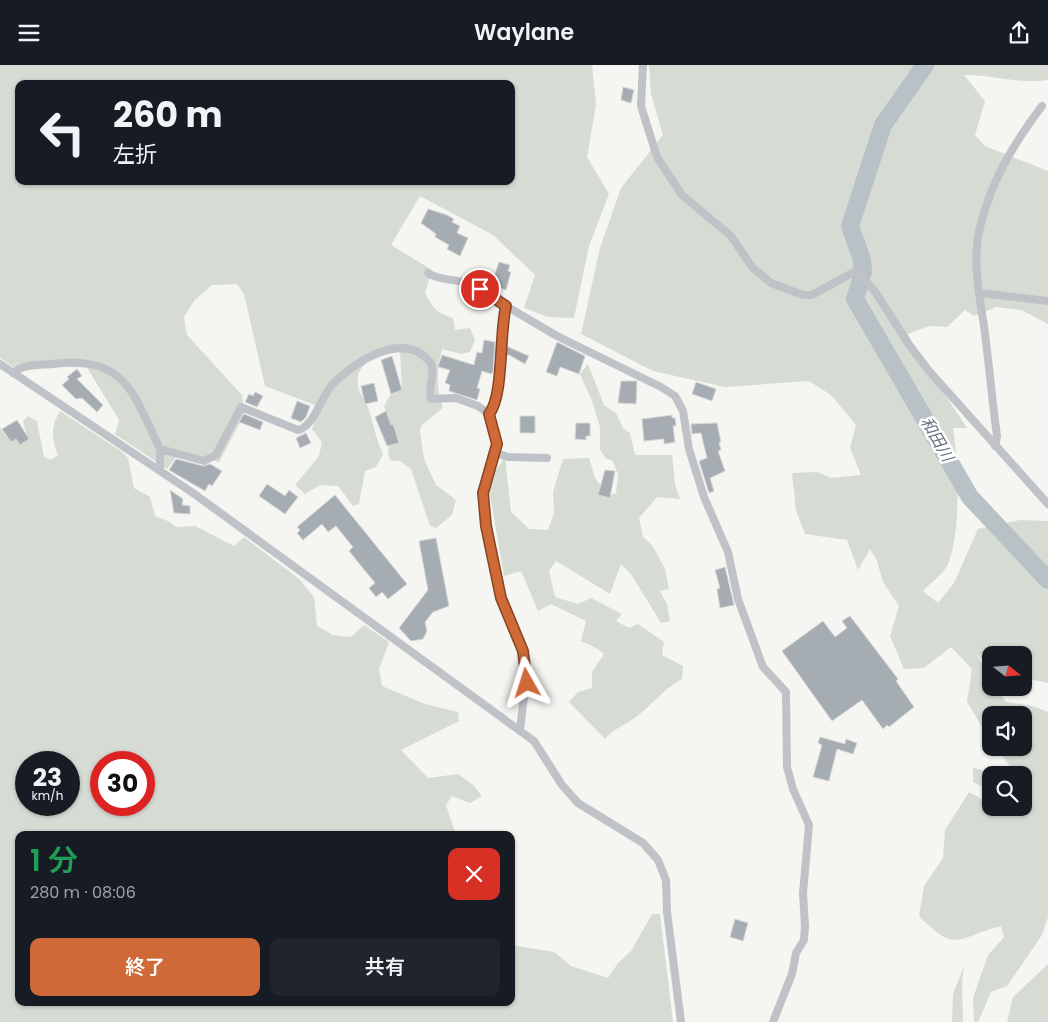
<!DOCTYPE html>
<html lang="ja">
<meta charset="utf-8">
<style>
:root{--surface:#171b24;--page:#20242c;--text:#f1f3f6;--muted:#9ea1a6;--accent:#cf6938}
body{margin:0;font-family:Poppins,"Noto Sans JP",sans-serif;background:var(--page);color:var(--text);height:100vh;display:flex;flex-direction:column;font-size:19px;white-space:nowrap}
*{box-sizing:border-box;margin:0}
p{font-size:16px;color:var(--muted)}
.icon{flex:none;width:28px;height:28px;fill:none;stroke:currentColor;stroke-width:2;stroke-linecap:round;stroke-linejoin:round}
.map{position:relative;flex:1;overflow:hidden}
.details{position:absolute;left:15px;top:766px;width:500px;height:175px;display:flex;flex-direction:column;background:var(--surface);border-radius:10px;box-shadow:0 1px 4px #0004}
.details>*{flex:none}
.hud{position:absolute;left:15px;top:15px;width:500px;height:105px;border-radius:10px;box-shadow:0 1px 4px #0004;background:#171b24;color:var(--text);overflow:hidden}
.needle{width:32px;rotate:107deg}
.controls{position:absolute;left:982px;top:581px;display:grid;gap:10px}
.controls a{display:grid;place-items:center;width:50px;height:50px;border-radius:10px;background:var(--surface);box-shadow:0 1px 4px #0004;font-size:25px}
.speed{position:absolute;left:15px;top:686px;display:flex;gap:10px;font-size:25px;font-weight:700;text-align:center}
.speed>*{display:grid;place-content:center;width:65px;height:65px;border-radius:50%;background:var(--surface);box-shadow:0 1px 4px #0004;line-height:1}
.speed small{font-size:12px;font-weight:400}
.speed .limit{border:8px solid #d22;background:#fff;color:#111}
.pin{position:absolute;display:grid;place-items:center;width:42px;height:42px;color:#fff;margin:-21px;border:2px solid #fff;border-radius:50%;box-shadow:0 1px 5px #0007}
.me{position:absolute;width:55px;margin:-28px;rotate:354deg;stroke-linejoin:round;filter:drop-shadow(0 0 4px #0008)}
.turn{display:flex;align-items:center;gap:18px;height:105px;padding:0 15px;font-size:22px}
.turn .icon{width:65px;height:65px;stroke-width:2.5}
.turn b{display:block;font-size:35px;line-height:42px}
.round{display:grid;place-items:center;flex:none;width:52px;height:52px;border-radius:10px;background:var(--page)}
.head{display:flex;align-items:center;justify-content:space-between;height:85px;padding:0 15px}
h1{font-size:30px;font-weight:600;line-height:38px;color:#1e9e55}
.cta{display:flex;gap:10px;margin-top:auto;padding:10px 15px}
.cta a{flex:1;height:58px;border-radius:10px;background:var(--accent);color:#fff;font-size:20px;font-weight:600;line-height:58px;text-align:center}
.cta a+a{background:var(--page);color:var(--text)}
header{display:flex;justify-content:space-between;align-items:center;height:65px;padding:0 15px;background:var(--surface);font-size:22px;font-weight:600}
.map>svg:first-child{display:block}
.green{fill:#d6dbd4;fill-rule:evenodd}
.lines{fill:none;stroke-linecap:round;stroke-linejoin:round}
.river{stroke:#b8c1c5;stroke-width:18}
.building{fill:#a5acb2;stroke:#d6d6d5}
.minor{stroke:#bfc2c6;stroke-width:8}
.route-casing{stroke:#874424;stroke-width:12}
.route{stroke:#cf6938;stroke-width:9}
.labels{text-anchor:middle;dominant-baseline:central;stroke-width:5;stroke-linejoin:round;paint-order:stroke}
.water-label{font-size:16px;font-style:italic;fill:#63737c;stroke:#fff}
</style>
<header><svg class="icon" aria-label="menu" viewBox="0 0 24 24"><path d="M4 6h16M4 12h16M4 18h16"/></svg>Waylane<svg class="icon" aria-label="share" viewBox="0 0 24 24"><path d="M12 15V3M7 8l5-5 5 5M5 13v7h14v-7"/></svg></header>
<div class="map">
<svg width="1048" height="957" viewBox="0 0 1048 957">
<rect width="100%" height="100%" fill="#f5f5f2"/>
<path class="green" d="M0,0H592L596,40L587,92L609,129L589,181L574,253L548,252L524,243L535,210L493,170L420,131L391,180L432,205L425,228C434,245 436,247 453,253L455,265L470,263L475,275L470,287L461,289L442,284C436,306 436,322 443,343L422,360L420,365L424,394L436,420L456,435L452,450L436,463L430,461L411,404L400,396H391L388,389L389,381L394,369L384,341L391,329L402,324L400,285C381,289 354,296 358,321C359,329 367,337 369,345C374,360 376,375 383,389L376,402L365,406L359,439L353,441L338,421L320,420L305,429L295,420L319,391L322,377L312,364L320,342L265,321L244,229L237,219L212,220L194,236L184,252L187,270L242,330L244,350L219,397L179,388L167,404L115,369L119,355L83,296L59,295L13,302L0,293ZM19,19H511V116H19Z
M649,0H1048V15C1020,20 992,9 964,10L985,36L975,70L985,81L1048,106V259L1021,245L996,242L974,251L965,245L947,262L930,261L905,270L967,363H953C958,397 962,469 947,501C942,510 930,518 923,526L938,538L954,518L978,464L1020,455L1048,456V618L1024,613V590H991V599L977,590L991,616V622L996,623L1006,637L1033,641L1048,647V852L1042,870L1007,921L991,927L978,957H974L973,933L988,890L1004,872L1001,861C957,872 957,890 919,851L924,821L943,793L945,765L969,727L987,737L989,725L973,717V702L994,710H991V742H1024V710H1017L996,683L1024,682V650H991V676L967,637L972,604L951,582L924,603L904,604L890,571L899,541L883,517L877,496L870,484L858,505L847,475L805,469L796,445L792,408L818,407L831,413L861,410L850,383L856,360L831,330L809,316L725,322L653,306L581,269L600,183L621,123L663,70L651,29Z
M588,299L604,340L616,348L623,363L630,368L635,390H672L675,419L680,434L657,432L639,453L643,472L652,480L665,504L669,524L660,526L667,539L670,556L661,558L631,509L621,499L610,529L556,496L549,506L555,532L578,539L591,533L622,549L616,556L629,563L638,559L664,577L662,590L683,601L682,614C661,626 654,638 637,651C626,660 614,663 605,674L569,637L578,627L592,623V607L604,589L598,584L581,576L586,556L551,539L538,546L521,506L504,511L489,424L494,408L505,392L511,447L529,464L548,465L554,448L553,427L563,394L589,393L595,413L608,431L616,428L618,410L613,396L605,393L600,384V362L592,336L580,309Z
M60,346L122,387L128,393L134,423L150,432L155,451L170,457L176,462L195,461L234,481L244,472L299,514L314,532L317,561L333,570L351,572L364,560L389,577L379,604L382,621L425,639L458,647L459,656L401,685L428,713L458,709L473,720L482,731L470,738L452,731L446,740L456,770H19V938H511V880L554,887L571,901L608,913L618,898L631,886L652,849H660L673,957H0V362L8,374L22,375L26,367L23,356L28,351L37,356L44,392L51,395L58,390C51,373 51,361 60,346ZM26,698H69V740H26ZM101,698H144V740H101Z
M1048,899V957H1007L1013,932Z
M964,901L962,919L963,957H952L953,929Z"/>
<g class="lines">
<path class="river" d="M863,207L862,195L850,161L883,60L925,0
M861,215L855,234L970,432L1048,515"/>
</g>
<path class="building" d="M623,22L634,25L631,38L621,35Z
M428,144L447,150L454,154L452,157L460,161L457,168L468,173L460,191L447,184L449,180L435,172L436,169L421,158Z
M499,197L510,200L508,206L511,207L506,225L491,220Z
M484,275L495,277L493,306L492,309L482,306L477,323L480,324L477,335L449,326L450,320L445,318L450,305L438,302L442,290L474,300L477,287L482,288Z
M557,277L585,291L579,309L560,302L557,311L546,307Z
M506,281L529,291L525,299L509,290H505Z
M392,291L402,325L391,329L381,295Z
M77,304L82,311L77,314L103,340L97,347L82,333L76,334L62,320L69,314L67,312Z
M621,316H637L636,339L618,338Z
M696,317L716,324L712,336L692,329Z
M374,318L378,336L365,339L361,321Z
M255,327L263,331L257,342L245,337L249,329L253,331Z
M297,336L310,341L306,352L301,357L291,353Z
M386,346L391,360L393,359L399,378L387,381L375,352Z
M244,349L263,357L260,365L239,357Z
M672,350V353H675L676,361H673L675,377L664,379V374L644,376L642,354Z
M520,351H535V368H520Z
M17,355L29,374L20,380L16,374L11,377L2,364Z
M576,358H590V371H586V375L575,374Z
M717,358L721,377H719L721,385L718,386L725,406L710,413L714,426L709,428L699,396L707,393L701,368L692,369L691,359Z
M306,368L311,378L300,383L296,373Z
M176,394L203,401L210,399L222,406L212,421L209,419L205,426L169,405Z
M605,405L615,406L610,433L598,430Z
M267,419L285,431L289,425L298,432L285,449L259,431Z
M170,425L183,434L182,440L190,441V449L174,448Z
M335,430L407,519L388,534L382,527L376,532L369,523L375,518L349,486L353,482L336,461L328,467L322,459L303,475L297,468L300,465L297,462Z
M436,473L449,541L433,547L425,557L427,566L423,574L411,576L399,563L428,525L419,476Z
M725,502L734,540L720,543L717,524L720,523L715,505Z
M850,551L898,614L896,616L914,642L889,662L887,660L883,664L862,635L832,656L782,586L823,556L835,572L847,563L842,556Z
M820,672L845,679L846,674L857,678L853,689L837,684L829,716L813,712L822,680L818,678Z
M735,854L748,858L743,876L730,872Z"/>
<g class="lines">
<path class="minor" d="M643,0L641,41L657,92L682,130L731,171L752,202L771,218L803,230H812L854,207L859,209L874,225L910,281L929,306L1048,439
M428,208C438,215 452,214 463,217C479,222 493,231 506,241L500,279L497,334L489,349L497,379L483,428L498,521L518,572L527,604L520,666
M979,228L1048,236
M506,241L557,271L661,322L675,331L683,346L689,384L704,432L728,487L738,534L763,602L786,627L787,702L793,724L809,760L803,828L805,862L804,875L796,888L792,909L773,957
M0,299L193,428L534,676L562,720L578,738L643,778L658,795L666,815L667,847L681,957
M13,308C23,299 39,300 53,299C126,290 133,328 160,384L204,396L216,390L241,342L298,365C314,362 321,331 333,319C355,296 404,265 430,297C437,307 427,323 431,334L456,333L478,341L489,349
M995,381L997,371C992,335 989,298 984,261C979,229 972,194 980,162C991,116 1014,78 1042,41
M160,384V406
M496,388L508,392L547,393"/>
</g>
<g class="lines">
<defs>
<path id="route" d="M480,224L506,241C499,269 504,331 489,349L497,379L483,428L486,461L501,533L523,586L527,618"/>
</defs>
<use href="#route" class="route-casing"/>
<use href="#route" class="route"/>
</g>
<g class="labels">
<g class="water-label">
<text transform="translate(937 374) rotate(60)">和田川</text>
</g>
</g>
</svg>
<div class="controls">
<a><svg class="needle" viewBox="-14 -14 28 28"><path d="M0-13l5 13h-10z" fill="#e53935"/><path d="M0 13l5-13h-10z" fill="#9ea1a6"/></svg></a>
<a><svg class="icon" aria-label="sound" viewBox="0 0 24 24"><path d="M4 9h4l5-4v14l-5-4H4zM17 9q2 3 0 6"/></svg></a>
<a><svg class="icon" aria-label="search" viewBox="0 0 24 24"><circle cx="10" cy="10" r="6"/><path d="M15 15l6 6"/></svg></a>
</div>
<div class="speed"><div>23<small>km/h</small></div><div class="limit">30</div></div>
<div class="pin" style="left:480px;top:224px;background:#d93025"><svg class="icon" aria-label="arrive" viewBox="0 0 24 24"><path d="M6 21V4h12l-3 4 3 4H6"/></svg></div>
<svg class="me" style="left:527px;top:618px" viewBox="-20 -20 40 40"><path d="M0-17L14 15 0 8-14 15z" fill="#cf6938" stroke="#fff" stroke-width="4"/></svg>
<div class="hud">
<div class="turn"><svg class="icon" aria-label="left" viewBox="0 0 24 24"><path d="M17 20v-9H6M10 6l-5 5 5 5"/></svg><div><b>260 m</b>左折</div></div>
</div>
<section class="details">
<div class="head"><div><h1>1 分</h1><p>280 m · 08:06</p></div><a class="round" style="background:#d93025;color:#fff"><svg class="icon" aria-label="close" viewBox="0 0 24 24"><path d="M6 6l12 12M18 6L6 18"/></svg></a></div>
<div class="cta"><a>終了</a><a>共有</a></div>
</section>
</div>
